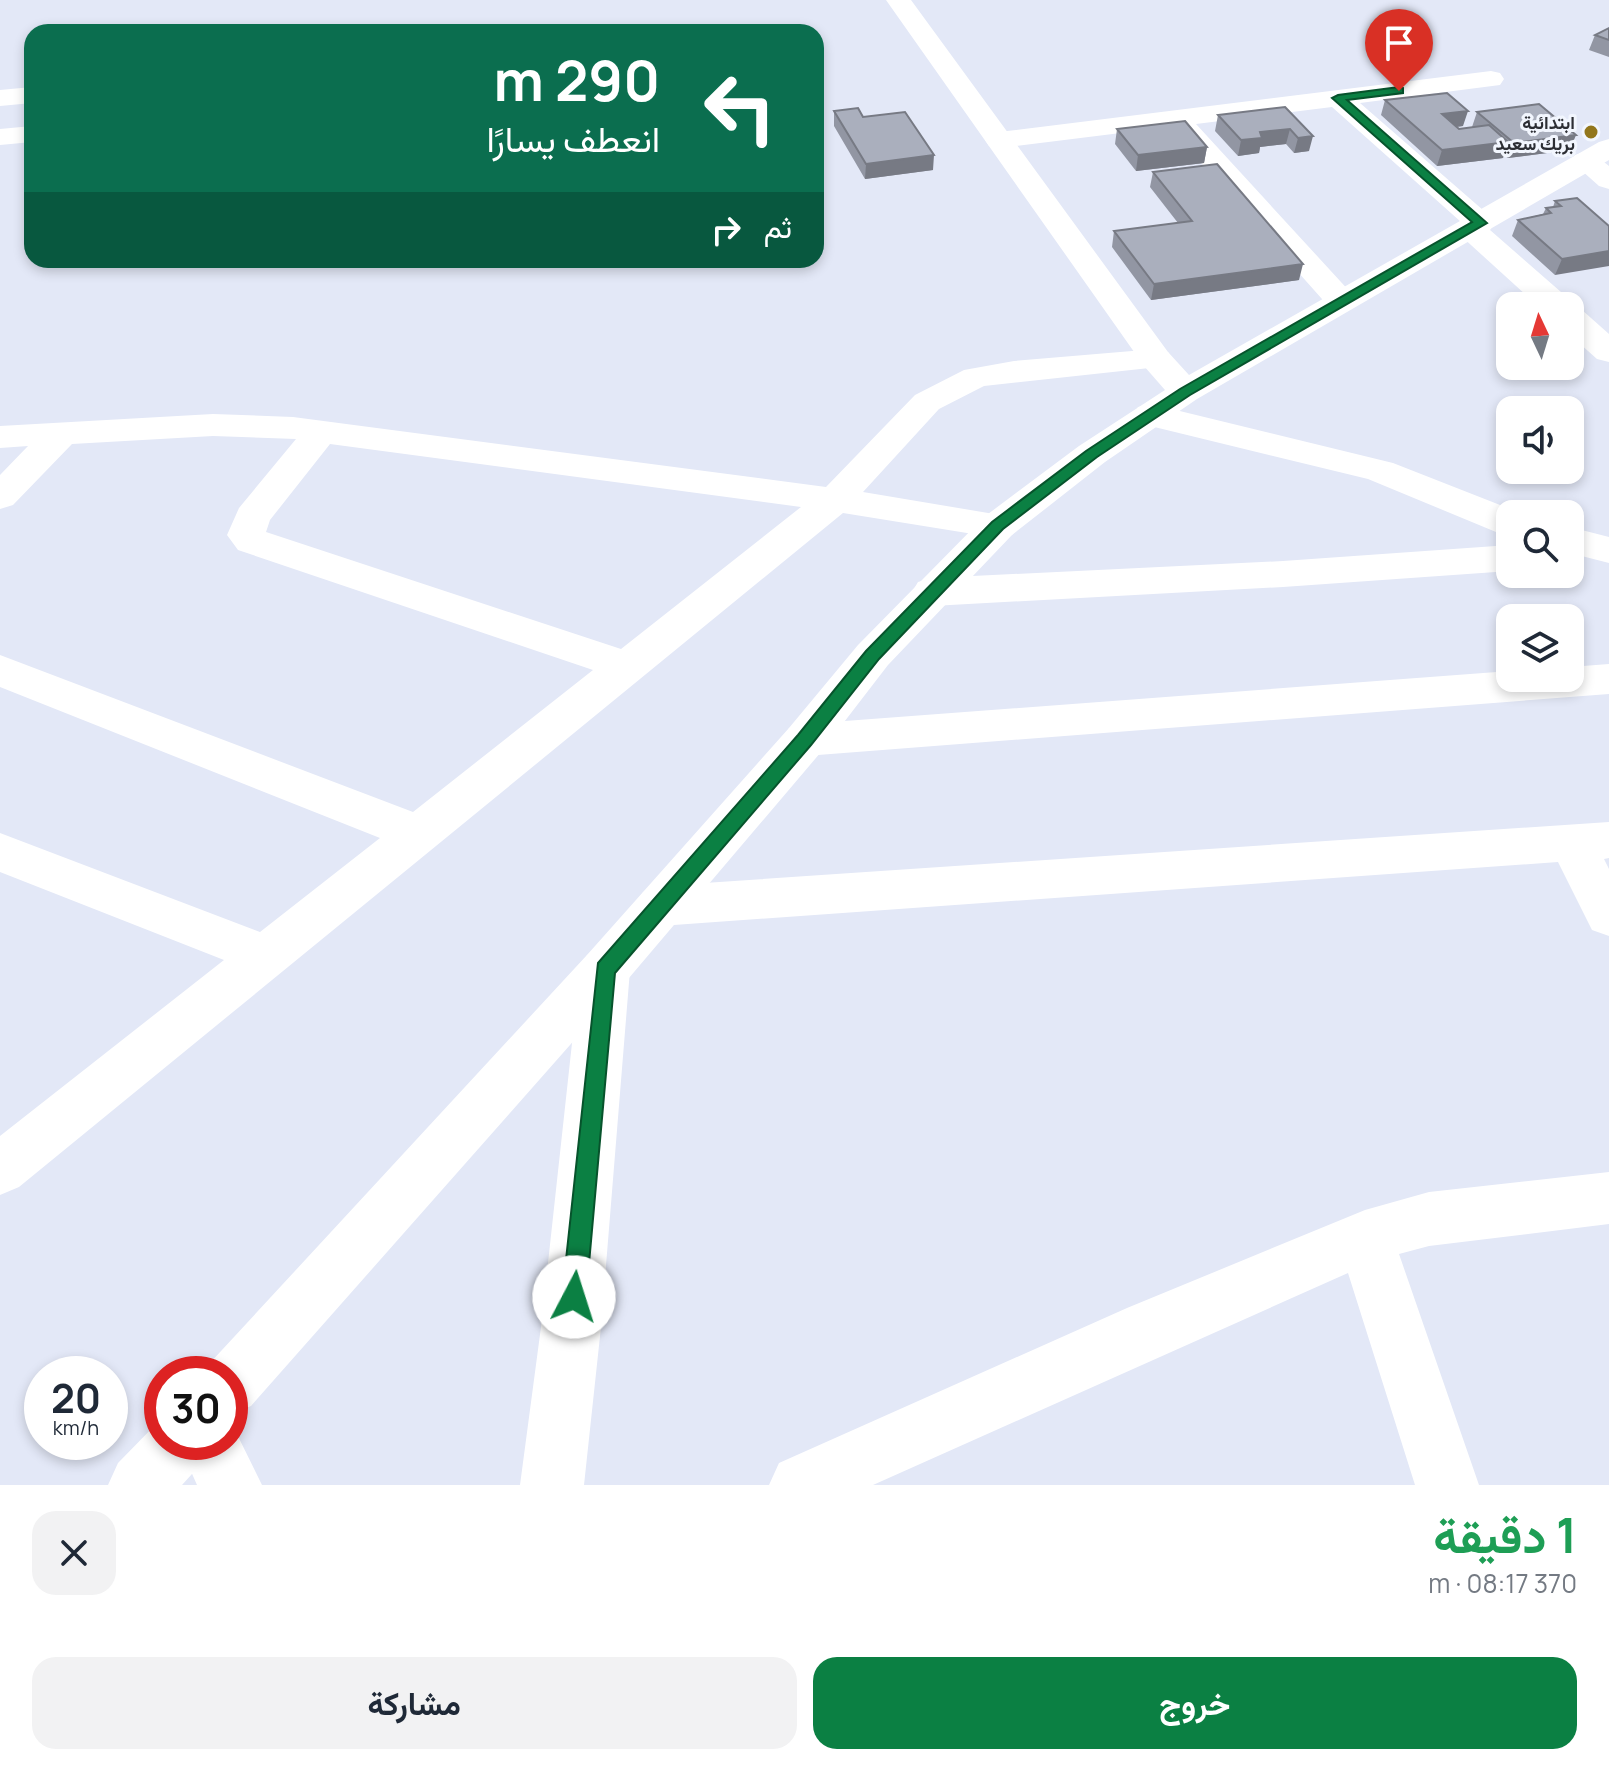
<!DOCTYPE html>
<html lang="ar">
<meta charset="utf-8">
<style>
:root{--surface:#fff;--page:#f2f2f3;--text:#1f2937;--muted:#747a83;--accent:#0b8043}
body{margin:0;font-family:Manrope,Vazirmatn,sans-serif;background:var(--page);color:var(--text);direction:rtl;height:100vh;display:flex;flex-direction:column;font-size:30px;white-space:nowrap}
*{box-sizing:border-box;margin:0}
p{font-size:26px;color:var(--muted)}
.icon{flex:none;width:44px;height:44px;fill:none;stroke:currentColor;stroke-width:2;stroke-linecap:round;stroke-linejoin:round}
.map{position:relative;height:1485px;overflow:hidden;direction:ltr}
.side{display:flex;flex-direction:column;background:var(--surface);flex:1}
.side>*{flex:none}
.guide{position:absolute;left:24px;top:24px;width:800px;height:244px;border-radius:24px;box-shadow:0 4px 12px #0003;direction:rtl;background:#0b6e4f;color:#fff;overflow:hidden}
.needle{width:52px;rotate:356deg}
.fabs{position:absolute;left:1496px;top:292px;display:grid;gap:16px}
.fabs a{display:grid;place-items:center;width:88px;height:88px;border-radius:16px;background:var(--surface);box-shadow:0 4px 12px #0003;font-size:40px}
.speed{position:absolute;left:24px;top:1356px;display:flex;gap:16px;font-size:40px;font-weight:700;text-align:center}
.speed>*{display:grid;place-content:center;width:104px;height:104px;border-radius:50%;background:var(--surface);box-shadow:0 4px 12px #0003;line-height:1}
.speed small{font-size:20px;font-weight:400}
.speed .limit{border:12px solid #d22;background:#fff;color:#111}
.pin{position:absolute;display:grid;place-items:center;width:68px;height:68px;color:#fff;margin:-82px -34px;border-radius:50% 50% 50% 0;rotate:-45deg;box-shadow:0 0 8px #0007}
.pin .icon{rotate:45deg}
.me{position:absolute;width:88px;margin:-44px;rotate:5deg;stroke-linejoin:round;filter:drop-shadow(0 0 6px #0008)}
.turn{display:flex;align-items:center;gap:28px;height:168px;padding:0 32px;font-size:36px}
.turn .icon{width:104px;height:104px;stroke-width:2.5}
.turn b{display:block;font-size:56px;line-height:68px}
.then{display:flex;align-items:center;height:76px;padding:0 32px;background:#0003;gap:16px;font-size:30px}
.round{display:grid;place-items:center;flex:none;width:84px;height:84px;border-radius:24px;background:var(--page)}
.head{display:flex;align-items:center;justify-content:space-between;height:136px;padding:0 32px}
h1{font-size:48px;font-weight:700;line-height:60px;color:#1e9e55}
.button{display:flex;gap:16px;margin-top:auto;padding:16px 32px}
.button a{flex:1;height:92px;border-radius:24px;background:var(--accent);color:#fff;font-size:32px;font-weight:700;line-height:92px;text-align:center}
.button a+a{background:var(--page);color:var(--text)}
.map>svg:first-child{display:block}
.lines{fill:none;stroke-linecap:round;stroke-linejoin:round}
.street{fill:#fff;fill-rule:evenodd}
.secondary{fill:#fff;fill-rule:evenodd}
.wall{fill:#9296a3}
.shaded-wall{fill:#777a84}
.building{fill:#aaafbd;stroke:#777a84;stroke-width:2}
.route{fill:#0b8043;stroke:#07532c;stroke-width:2}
.poi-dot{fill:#92761c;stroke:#f2f6fe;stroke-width:3}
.labels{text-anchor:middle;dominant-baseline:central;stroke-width:6;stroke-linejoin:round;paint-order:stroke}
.far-poi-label{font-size:18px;font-weight:bold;fill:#2c2e34;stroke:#f2f6fe;text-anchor:end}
</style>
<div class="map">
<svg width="1609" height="1485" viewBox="0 0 1609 1485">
<rect width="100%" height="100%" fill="#e3e8f7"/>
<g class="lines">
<path class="street" d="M1491,71L1500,73L1504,79L1500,85L1360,103L1491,217L1495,223L1490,230L1569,299L1572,308L1582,310L1609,334V362L1597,359L1570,335V306H1538L1460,235L1456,229L1461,222L1332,107L1196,124L1352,294L1357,301L1352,308L1341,311L1330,308L1169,127L999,148L989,146L985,140L989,134L999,132Z
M32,87V103L0,106V90Z
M32,126V142L0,145V129Z
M1585,152L1595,155L1609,166V189L1599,186L1571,161L1575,155Z
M1156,349L1168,352L1173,359L1168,366L984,386L939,409L863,492L1012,517L1017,526L1012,535L998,538L843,513L19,1187L0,1195V1136L224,960L0,872V833L260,932L380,838L0,687V655L413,812L593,670L238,550L227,535L239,508L296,439L213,436L72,444L13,505L0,509V475L28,446L0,448V426L213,414L293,417L826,487L915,395L964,370L1014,361ZM330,444L801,507L621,649L266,532L270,520Z
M1151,404L1393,463L1523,514H1510V535L1496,532L1368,479L1138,423L1133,415L1138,407Z
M1570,527L1609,537V563L1570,553Z
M1510,545V571L1283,587L932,606L918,602L912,592L918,582L932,578L1283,561Z
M1609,664V694L805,756L789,752L783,740L789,728L805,724L1510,671V678H1570V667Z
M1609,822V858L1604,859L1609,869V936L1592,930L1558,862L660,926L643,920L636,906L643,892L660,886Z
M605,949L623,955L630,970L601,1327L584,1485H520L541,1327L580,970L587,955Z
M1609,1172V1224L1429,1246L1399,1254L1479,1485H1415L1348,1273L873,1485H769L779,1463L1127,1308L1365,1210L1429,1192Z
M230,1420L262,1485H197L178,1442H230Z"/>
<path class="secondary" d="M886,0H911L1168,352L1189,375L1599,142L1609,139V160L1197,399L1105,462L1012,535L888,665L821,752L623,985L251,1406L230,1415V1374H204L209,1364L587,955L789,728L858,645L984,517L1079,446L1165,390L1144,366Z
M162,1418V1442H210L201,1464L182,1485H108L118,1463Z"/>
</g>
<path class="wall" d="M1609,28V57L1589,50L1595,35Z
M1385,100L1463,126L1457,127L1459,129L1472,127L1477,112L1570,150L1508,158L1504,155L1503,158L1437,166L1381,115Z
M1285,107L1309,151L1294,153L1286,144L1260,147L1259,153L1238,156L1215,131L1218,115Z
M834,111L863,117L933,170L865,179L834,126Z
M1117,129L1207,147L1204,163L1136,171L1115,144Z
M1153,172L1299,280L1151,300L1112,247L1114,231L1178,223L1150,187Z
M1555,201L1609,226L1555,275L1512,236L1518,220L1543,214L1546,208L1553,207Z"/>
<path class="shaded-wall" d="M1468,111L1463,126L1437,129L1442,114Z
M1290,129L1286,144L1260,147L1259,153L1238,156L1241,140L1260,132Z
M1576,135L1570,150L1508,158L1514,143Z
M1313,136L1309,151L1294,153L1298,138Z
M1508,142L1503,158L1437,166L1442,150Z
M1207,147L1204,163L1136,171L1138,155Z
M934,155L933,170L865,179L866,164Z
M1609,251V266L1555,275L1562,259Z
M1303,264L1299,280L1151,300L1154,284Z"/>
<path class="building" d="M1609,28V40L1595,35Z
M1447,93L1468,111L1442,114L1459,129L1489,125L1508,142L1442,150L1385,100Z
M1539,104L1576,135L1514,143L1477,112Z
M1285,107L1313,136L1298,138L1290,129L1260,132L1262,138L1241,140L1218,115Z
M858,108L863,117L905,112L934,155L866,164L834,111Z
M1185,121L1207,147L1138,155L1117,129Z
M1217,164L1303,264L1154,284L1114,231L1192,221L1153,172Z
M1577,198L1609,226V251L1562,259L1518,220L1551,213L1546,208L1561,206L1555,201Z"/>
<path class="route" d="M1399,87L1403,88V93L1347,100L1487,223L1190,395L1097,457L1003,529L879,659L811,745L615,973L586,1297L583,1306L574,1309L566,1306L562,1297L598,963L798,735L866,651L992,522L1086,451L1180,389L1472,222L1332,98L1338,95Z"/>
<circle class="poi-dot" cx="1591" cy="132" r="8"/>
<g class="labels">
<g class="far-poi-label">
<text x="1575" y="122">ابتدائية<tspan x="1575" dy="21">بريك سعيد</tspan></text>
</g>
</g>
</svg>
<div class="fabs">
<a><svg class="needle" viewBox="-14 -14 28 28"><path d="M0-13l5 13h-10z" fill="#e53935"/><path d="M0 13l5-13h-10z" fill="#747a83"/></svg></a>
<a><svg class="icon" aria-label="sound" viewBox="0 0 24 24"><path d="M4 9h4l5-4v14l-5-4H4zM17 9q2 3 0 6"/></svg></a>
<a><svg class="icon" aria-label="search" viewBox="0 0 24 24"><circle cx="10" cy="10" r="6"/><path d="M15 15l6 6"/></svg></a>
<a><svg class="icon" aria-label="layers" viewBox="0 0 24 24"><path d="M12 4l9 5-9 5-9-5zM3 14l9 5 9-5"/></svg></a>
</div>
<div class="speed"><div>20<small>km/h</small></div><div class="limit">30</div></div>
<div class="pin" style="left:1399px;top:91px;background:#d93025"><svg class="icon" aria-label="arrive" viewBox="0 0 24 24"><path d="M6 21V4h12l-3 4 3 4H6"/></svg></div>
<svg class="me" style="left:574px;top:1297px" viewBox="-20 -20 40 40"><circle r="19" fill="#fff"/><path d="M0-13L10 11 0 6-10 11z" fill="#0b8043"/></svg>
<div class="guide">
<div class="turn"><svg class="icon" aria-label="left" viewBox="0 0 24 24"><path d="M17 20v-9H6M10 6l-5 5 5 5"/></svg><div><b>290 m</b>انعطف يسارًا</div></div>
<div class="then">ثم<svg class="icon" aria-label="right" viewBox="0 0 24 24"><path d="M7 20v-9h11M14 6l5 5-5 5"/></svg></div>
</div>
</div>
<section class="side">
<div class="head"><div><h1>1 دقيقة</h1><p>370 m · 08:17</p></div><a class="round"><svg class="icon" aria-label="close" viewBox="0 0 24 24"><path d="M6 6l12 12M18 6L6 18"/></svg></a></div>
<div class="button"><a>خروج</a><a>مشاركة</a></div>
</section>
